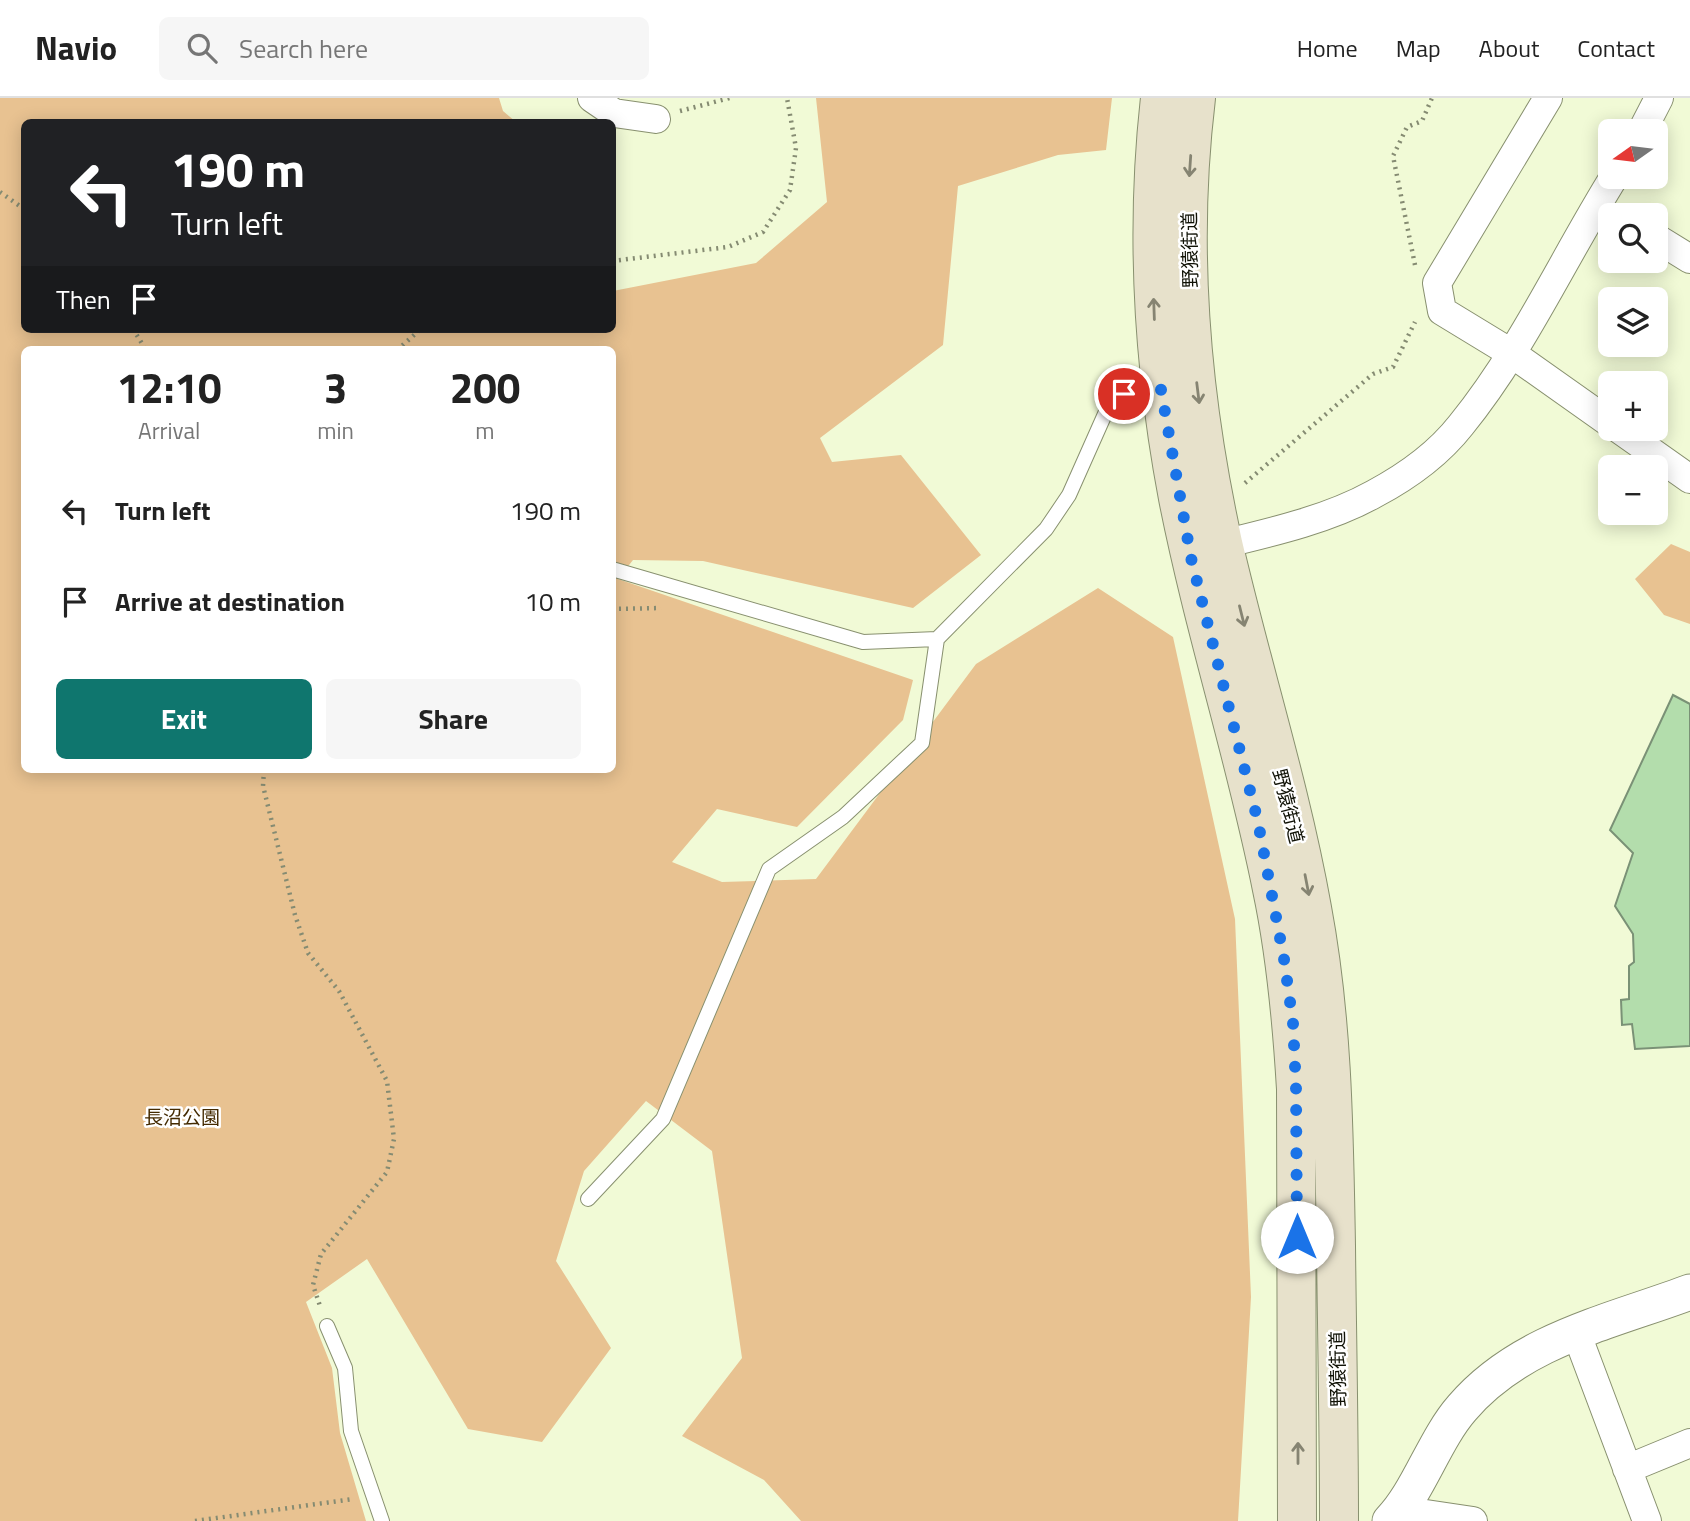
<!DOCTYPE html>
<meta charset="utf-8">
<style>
:root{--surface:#fff;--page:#f6f6f6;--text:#222;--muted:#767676;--line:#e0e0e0;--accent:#0f766e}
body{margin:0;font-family:"Titillium Web","Noto Sans JP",sans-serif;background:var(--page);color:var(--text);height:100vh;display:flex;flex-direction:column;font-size:26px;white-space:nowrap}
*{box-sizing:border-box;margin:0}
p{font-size:23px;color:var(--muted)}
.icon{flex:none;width:38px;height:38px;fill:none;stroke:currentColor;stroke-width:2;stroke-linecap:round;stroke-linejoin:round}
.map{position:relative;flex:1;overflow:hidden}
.drawer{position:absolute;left:21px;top:248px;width:595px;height:427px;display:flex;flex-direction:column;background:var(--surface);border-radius:10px;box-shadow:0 4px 18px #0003}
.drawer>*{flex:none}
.banner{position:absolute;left:21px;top:21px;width:595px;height:214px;border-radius:10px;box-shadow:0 4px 18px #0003;background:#202124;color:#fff;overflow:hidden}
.needle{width:46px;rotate:256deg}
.fabs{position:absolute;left:1598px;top:21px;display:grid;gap:14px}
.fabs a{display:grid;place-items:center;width:70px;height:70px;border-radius:10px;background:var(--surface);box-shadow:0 4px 18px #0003;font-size:35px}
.pin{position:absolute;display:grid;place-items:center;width:60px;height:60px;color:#fff;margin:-30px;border:4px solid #fff;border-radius:50%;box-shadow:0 2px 7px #0007}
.me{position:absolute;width:77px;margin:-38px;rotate:0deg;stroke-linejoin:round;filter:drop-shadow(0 0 5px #0008)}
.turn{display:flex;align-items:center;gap:24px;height:147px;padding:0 35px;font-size:32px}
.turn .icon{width:91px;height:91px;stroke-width:2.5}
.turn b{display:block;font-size:49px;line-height:60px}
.then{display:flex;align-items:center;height:66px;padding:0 35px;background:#0003;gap:14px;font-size:26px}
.eta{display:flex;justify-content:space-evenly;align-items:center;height:119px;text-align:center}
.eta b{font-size:42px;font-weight:700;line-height:49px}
.action{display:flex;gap:14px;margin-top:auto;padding:14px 35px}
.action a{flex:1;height:80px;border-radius:10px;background:var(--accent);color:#fff;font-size:28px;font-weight:700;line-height:80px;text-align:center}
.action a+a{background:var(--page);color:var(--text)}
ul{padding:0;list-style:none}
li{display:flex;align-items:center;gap:21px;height:91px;padding:0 35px}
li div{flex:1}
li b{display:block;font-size:26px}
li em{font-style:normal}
header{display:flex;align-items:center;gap:42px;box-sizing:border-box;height:98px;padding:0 35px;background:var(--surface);border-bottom:2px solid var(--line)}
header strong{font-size:33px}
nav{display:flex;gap:38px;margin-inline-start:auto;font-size:24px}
.search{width:490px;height:63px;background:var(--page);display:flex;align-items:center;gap:18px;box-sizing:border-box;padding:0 24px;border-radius:10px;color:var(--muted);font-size:26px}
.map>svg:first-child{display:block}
.green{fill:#e8c291;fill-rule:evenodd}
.building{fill:#b3ddac;stroke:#7a9176;stroke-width:2}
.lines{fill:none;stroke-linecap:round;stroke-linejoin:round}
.service-casing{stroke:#88906f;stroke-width:16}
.minor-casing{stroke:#88906f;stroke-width:30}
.tertiary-casing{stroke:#88906f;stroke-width:37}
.secondary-casing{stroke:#88906f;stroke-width:40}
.path{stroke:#858b72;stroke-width:4.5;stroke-dasharray:2 5;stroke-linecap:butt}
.service{stroke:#fff;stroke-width:14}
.minor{stroke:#fff;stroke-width:28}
.tertiary{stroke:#fff;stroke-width:35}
.secondary{stroke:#e7e1cb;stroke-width:38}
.oneway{stroke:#868472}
.route{stroke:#1a73e8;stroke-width:12;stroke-dasharray:0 21.6}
.labels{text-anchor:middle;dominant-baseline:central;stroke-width:5;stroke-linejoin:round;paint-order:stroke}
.street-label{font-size:19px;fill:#101206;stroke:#fff}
.park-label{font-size:19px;fill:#442a00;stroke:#fff}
</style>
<header>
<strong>Navio</strong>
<div class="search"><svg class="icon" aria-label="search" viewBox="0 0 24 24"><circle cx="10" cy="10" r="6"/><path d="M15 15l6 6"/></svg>Search here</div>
<nav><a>Home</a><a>Map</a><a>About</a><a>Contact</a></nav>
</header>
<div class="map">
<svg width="1690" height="1423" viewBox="0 0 1690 1423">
<rect width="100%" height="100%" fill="#f1fad6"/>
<path class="green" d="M0,0H499L503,13L516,24H24V231H612L613,193L756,165L827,104L816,0H1112L1106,52L1058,57L958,88L943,247L820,340L832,364L901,357L981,457L913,510L703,463L633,462L618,481L913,582L903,622L797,729L717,711L672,764L722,784L816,781L976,566L1098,490L1173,539L1235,821L1251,1199L1238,1423H801L764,1382L682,1338L742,1260L712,1053L646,1003L584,1073L556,1163L611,1250L542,1344L468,1331L367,1161L306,1204L332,1270L340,1335L366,1423H0ZM24,252H612V672H24Z
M1671,446L1690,454V526L1664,517L1635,481Z"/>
<path class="building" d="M1673,597L1690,606V948L1635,951L1632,926L1622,927L1621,902L1629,901V868L1634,864L1633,836L1615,808L1633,755L1610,732Z"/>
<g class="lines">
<defs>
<path id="service" d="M612,471L863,544L937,541
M588,1101L663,1021L769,771L843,719L922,645L937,541L1046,431L1069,397L1109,307L1124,296L1158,286
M327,1228L345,1270L351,1333L382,1423"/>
<path id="minor" d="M592,0L614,15L656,21
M1548,0L1437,185L1442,213L1511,255L1610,325
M1642,33L1659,0
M1656,140L1690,161
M1619,331L1690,381
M1223,446C1273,434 1329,421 1374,396C1406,379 1439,355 1461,327C1522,252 1563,161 1614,79
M1576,1234L1647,1423
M1627,1371L1690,1345
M1399,1412L1473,1423"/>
<path id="tertiary" d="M1390,1423C1418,1395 1434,1342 1462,1310C1520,1242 1610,1224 1690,1194"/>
<path id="secondary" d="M1160,0C1145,134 1153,268 1178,400C1204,532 1246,660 1272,791C1286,857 1292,924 1296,991L1297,1423
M1196,0C1178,148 1191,300 1223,445C1251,567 1290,687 1312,810C1333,922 1334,1035 1336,1148C1337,1240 1339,1332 1339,1423"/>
</defs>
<use href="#service" class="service-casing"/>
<use href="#minor" class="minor-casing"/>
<use href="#tertiary" class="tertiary-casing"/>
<use href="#secondary" class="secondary-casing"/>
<path class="path" d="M680,13L730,0
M0,94L24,111
M612,163L728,149L763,134L790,92L796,50L787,0
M1415,167L1393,58L1407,29L1422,23L1432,0
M133,231L146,252
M397,252L421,231
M1245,385L1373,276L1393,269L1415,224
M612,511L661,510
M264,672L263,688L295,817L308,855L339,893L387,983L394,1041L387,1074L321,1156L313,1187L320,1208
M195,1423L353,1401"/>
<use href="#service" class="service"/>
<use href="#minor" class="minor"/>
<use href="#tertiary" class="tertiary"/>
<use href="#secondary" class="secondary"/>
</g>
<defs><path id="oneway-shaft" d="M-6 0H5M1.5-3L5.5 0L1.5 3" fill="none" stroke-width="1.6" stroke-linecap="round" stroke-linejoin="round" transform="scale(1.75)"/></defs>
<g class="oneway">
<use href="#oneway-shaft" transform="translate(1190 68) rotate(94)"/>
<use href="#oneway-shaft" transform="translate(1154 211) rotate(-92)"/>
<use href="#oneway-shaft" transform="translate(1198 295) rotate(83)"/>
<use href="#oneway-shaft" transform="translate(1242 518) rotate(76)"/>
<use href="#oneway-shaft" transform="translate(1307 787) rotate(79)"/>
<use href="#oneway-shaft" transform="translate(1298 1355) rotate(-90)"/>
</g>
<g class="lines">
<path class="route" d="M1124,296L1160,286L1191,460L1258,724L1284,861L1293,925L1296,990L1297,1139"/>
</g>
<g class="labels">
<g class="street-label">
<text transform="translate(1189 152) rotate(-91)">野猿街道</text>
<text transform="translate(1289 708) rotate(76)">野猿街道</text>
<text transform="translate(1337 1271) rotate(-91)">野猿街道</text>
</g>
<g class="park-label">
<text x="182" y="1018">長沼公園</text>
</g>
</g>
</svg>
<div class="fabs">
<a><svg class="needle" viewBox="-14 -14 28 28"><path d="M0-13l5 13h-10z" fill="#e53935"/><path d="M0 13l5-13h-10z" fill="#767676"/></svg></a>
<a><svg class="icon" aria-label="search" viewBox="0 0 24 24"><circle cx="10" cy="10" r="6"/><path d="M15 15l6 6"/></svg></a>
<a><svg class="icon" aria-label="layers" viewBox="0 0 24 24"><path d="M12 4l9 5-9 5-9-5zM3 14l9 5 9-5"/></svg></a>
<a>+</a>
<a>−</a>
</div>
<div class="pin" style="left:1124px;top:296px;background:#d93025"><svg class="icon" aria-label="arrive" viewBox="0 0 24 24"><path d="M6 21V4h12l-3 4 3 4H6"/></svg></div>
<svg class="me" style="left:1297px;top:1139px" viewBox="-20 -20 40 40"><circle r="19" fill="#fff"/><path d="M0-13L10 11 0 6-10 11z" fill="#1a73e8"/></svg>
<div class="banner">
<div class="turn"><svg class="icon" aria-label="left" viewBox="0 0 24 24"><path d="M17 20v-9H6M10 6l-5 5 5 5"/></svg><div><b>190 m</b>Turn left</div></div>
<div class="then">Then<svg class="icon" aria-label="arrive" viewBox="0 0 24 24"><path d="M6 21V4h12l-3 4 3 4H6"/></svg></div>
</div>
<section class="drawer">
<div class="eta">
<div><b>12:10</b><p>Arrival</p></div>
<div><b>3</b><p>min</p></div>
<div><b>200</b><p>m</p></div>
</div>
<ul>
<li><svg class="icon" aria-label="left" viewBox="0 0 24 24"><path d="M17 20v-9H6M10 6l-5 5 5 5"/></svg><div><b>Turn left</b></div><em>190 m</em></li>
<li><svg class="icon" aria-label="arrive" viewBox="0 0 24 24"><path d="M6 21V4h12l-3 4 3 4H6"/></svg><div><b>Arrive at destination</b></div><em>10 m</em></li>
</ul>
<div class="action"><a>Exit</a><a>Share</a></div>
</section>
</div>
